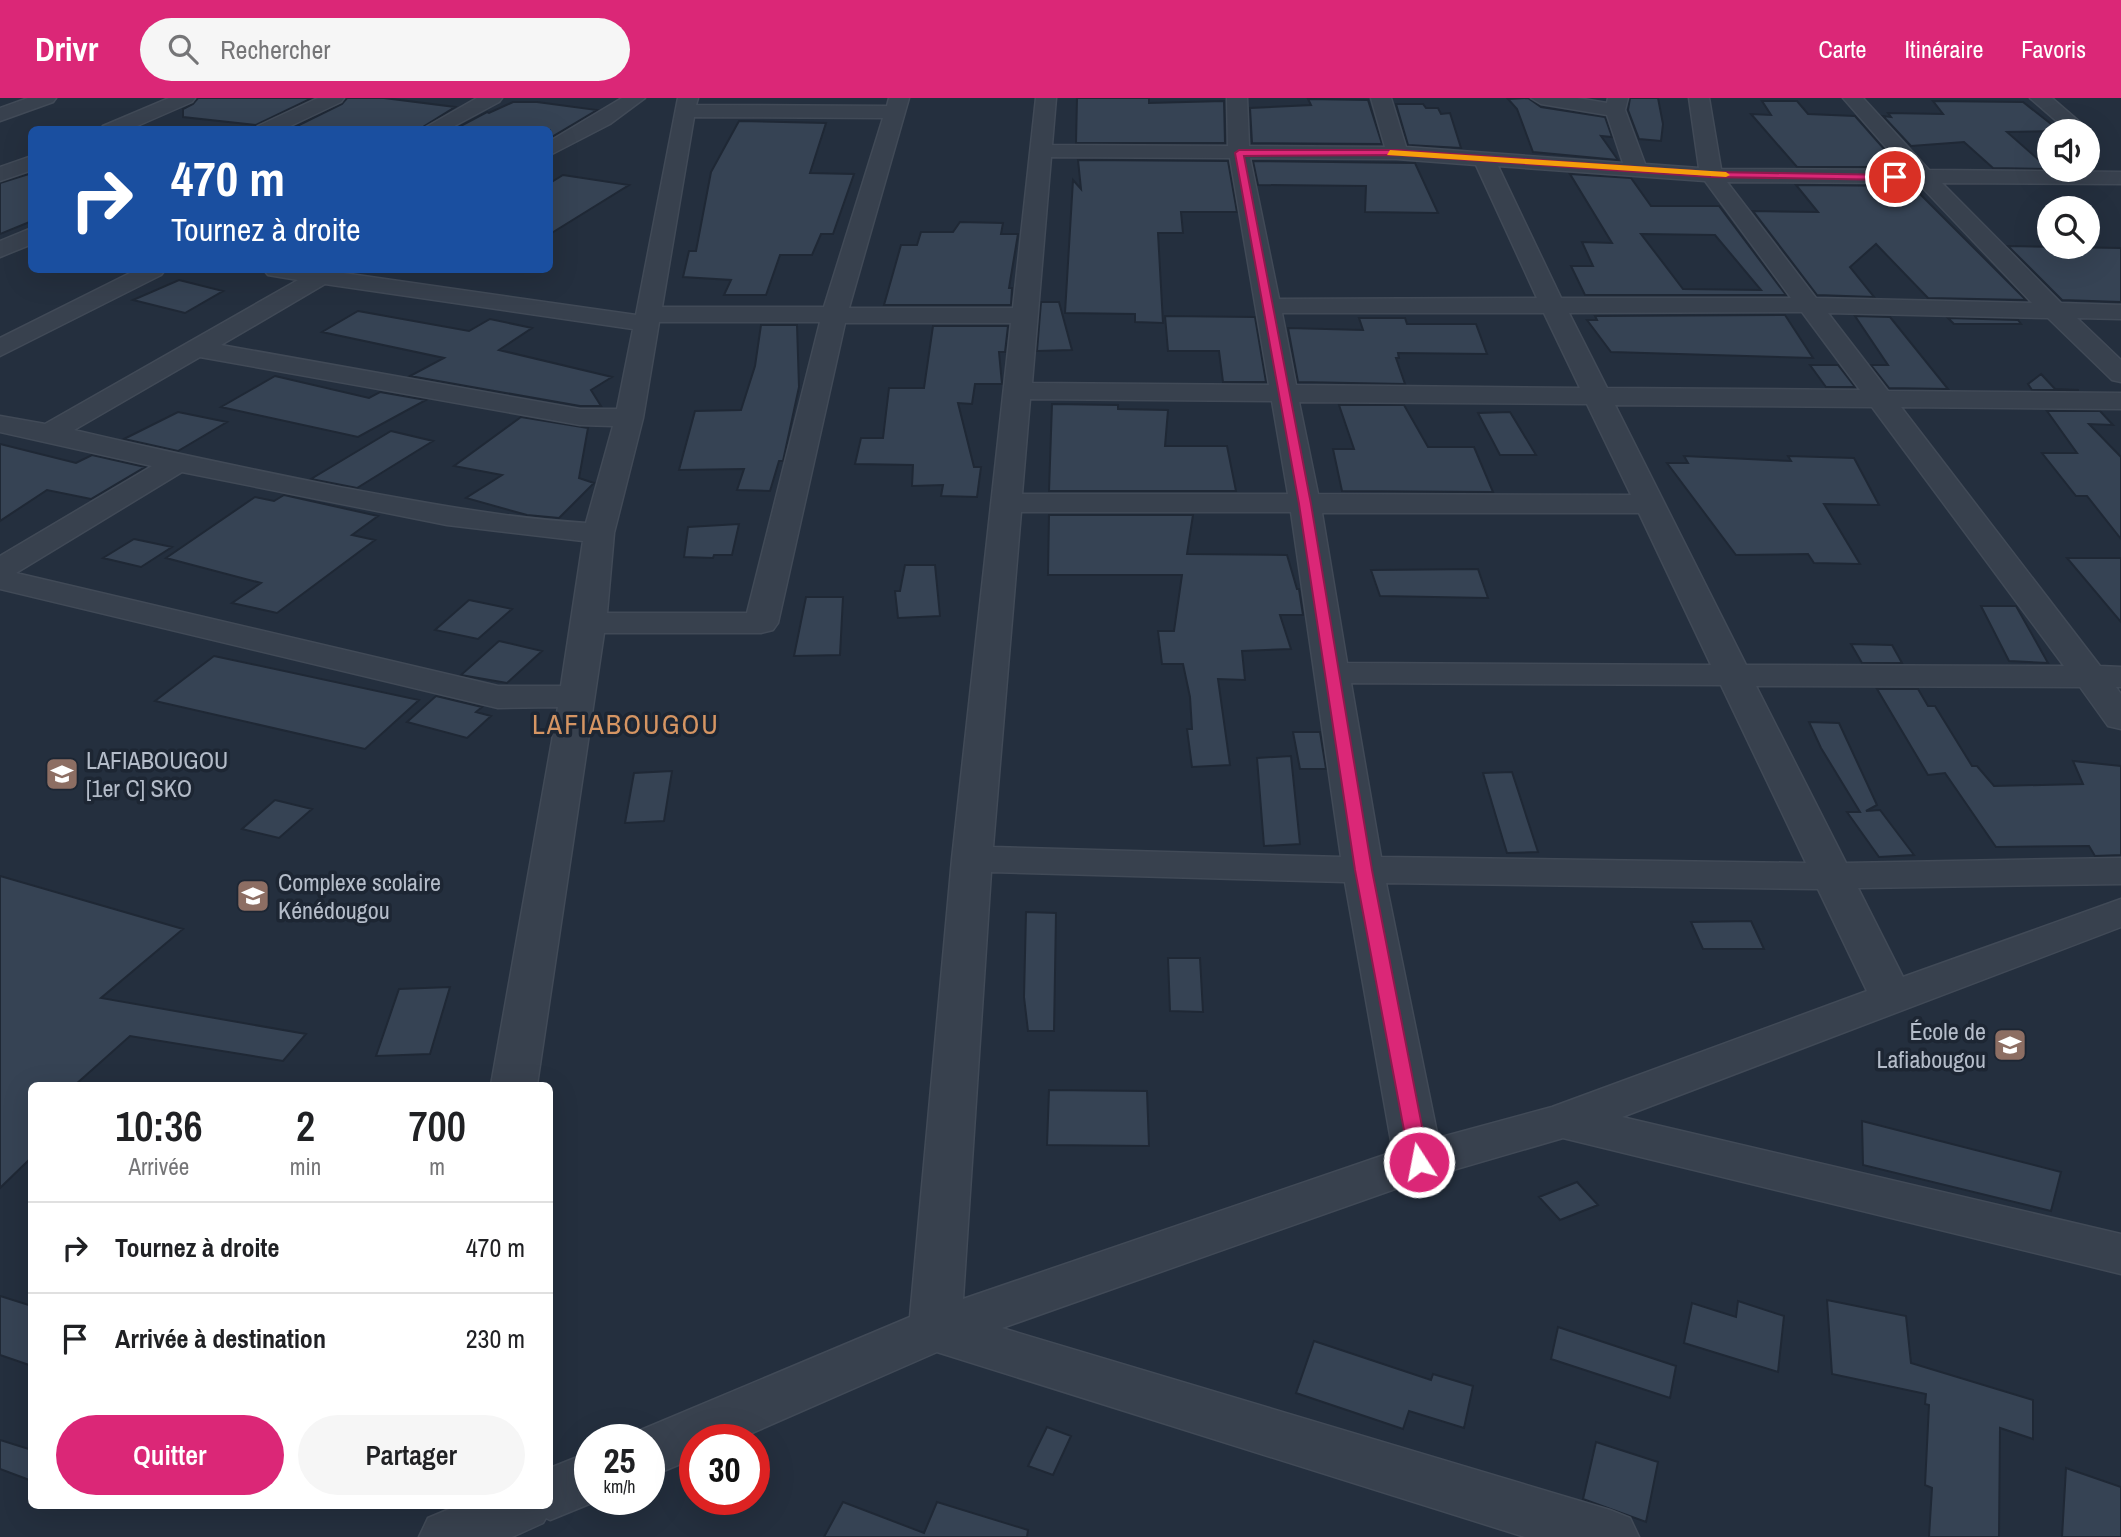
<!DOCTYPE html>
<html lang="fr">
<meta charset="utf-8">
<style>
:root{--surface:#fff;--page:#f6f6f6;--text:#202124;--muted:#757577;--line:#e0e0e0;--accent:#db2777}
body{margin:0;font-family:"Archivo Narrow",sans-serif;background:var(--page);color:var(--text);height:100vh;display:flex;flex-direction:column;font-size:26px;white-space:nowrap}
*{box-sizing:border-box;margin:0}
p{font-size:23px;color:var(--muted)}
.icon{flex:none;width:38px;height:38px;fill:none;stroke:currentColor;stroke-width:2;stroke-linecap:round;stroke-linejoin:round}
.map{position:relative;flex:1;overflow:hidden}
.sheet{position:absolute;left:28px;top:984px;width:525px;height:427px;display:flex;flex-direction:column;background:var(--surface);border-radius:10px;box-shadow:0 7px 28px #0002}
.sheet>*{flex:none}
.guide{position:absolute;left:28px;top:28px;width:525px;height:147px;border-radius:10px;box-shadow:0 7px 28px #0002;background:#1a4fa0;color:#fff;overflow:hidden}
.tools{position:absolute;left:2037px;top:21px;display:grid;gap:14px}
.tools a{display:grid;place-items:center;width:63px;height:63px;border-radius:50%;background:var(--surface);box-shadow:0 7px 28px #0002;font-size:35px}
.speed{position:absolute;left:574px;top:1326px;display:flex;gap:14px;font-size:35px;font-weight:700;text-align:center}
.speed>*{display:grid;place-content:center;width:91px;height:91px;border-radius:50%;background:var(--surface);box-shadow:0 7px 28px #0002;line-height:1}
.speed small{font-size:18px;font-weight:400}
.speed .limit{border:10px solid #d22;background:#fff;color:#111}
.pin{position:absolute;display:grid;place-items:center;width:60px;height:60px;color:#fff;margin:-30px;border:4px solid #fff;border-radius:50%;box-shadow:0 2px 7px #0007}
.me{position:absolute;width:77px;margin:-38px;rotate:349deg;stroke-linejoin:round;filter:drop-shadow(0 0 5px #0008)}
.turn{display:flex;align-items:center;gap:24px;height:147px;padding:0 28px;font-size:32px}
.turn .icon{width:91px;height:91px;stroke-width:2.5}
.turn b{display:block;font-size:49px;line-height:60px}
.eta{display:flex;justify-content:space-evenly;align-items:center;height:119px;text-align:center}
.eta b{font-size:42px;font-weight:600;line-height:49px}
.cta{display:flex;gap:14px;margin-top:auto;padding:14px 28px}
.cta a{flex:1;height:80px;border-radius:42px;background:var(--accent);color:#fff;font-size:28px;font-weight:600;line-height:80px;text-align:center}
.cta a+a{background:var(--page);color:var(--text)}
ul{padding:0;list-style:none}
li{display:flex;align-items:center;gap:21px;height:91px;padding:0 28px;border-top:2px solid var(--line)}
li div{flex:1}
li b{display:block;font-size:26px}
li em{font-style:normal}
header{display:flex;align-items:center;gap:42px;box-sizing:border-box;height:98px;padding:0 35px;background:var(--accent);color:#fff}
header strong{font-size:33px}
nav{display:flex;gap:38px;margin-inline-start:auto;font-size:24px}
.search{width:490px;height:63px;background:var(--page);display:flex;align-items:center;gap:18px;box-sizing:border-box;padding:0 24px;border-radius:38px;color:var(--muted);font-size:26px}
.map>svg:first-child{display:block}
.building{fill:#364354;stroke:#1f2835;stroke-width:2;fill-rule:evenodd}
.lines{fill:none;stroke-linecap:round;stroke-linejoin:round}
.minor-casing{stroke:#414a57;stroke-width:3}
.minor{fill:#38414e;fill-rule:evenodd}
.route{fill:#db2777;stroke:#8e194d;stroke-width:2}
.slow{fill:#f59e0b}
.labels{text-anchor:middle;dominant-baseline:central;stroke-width:7;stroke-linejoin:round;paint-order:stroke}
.poi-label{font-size:24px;fill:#b4bcc9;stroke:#1d2633;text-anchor:start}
.quarter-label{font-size:28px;letter-spacing:2px;fill:#d59563;stroke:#1d2633}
</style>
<header>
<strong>Drivr</strong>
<div class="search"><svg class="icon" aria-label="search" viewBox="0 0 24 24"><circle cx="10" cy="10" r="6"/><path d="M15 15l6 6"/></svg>Rechercher</div>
<nav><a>Carte</a><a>Itinéraire</a><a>Favoris</a></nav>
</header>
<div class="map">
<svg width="2121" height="1439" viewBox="0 0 2121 1439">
<rect width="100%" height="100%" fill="#242f3e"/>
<path class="building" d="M198,0H312L256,27L183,19V11L193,6Z
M347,0H384L455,9L418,32L291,31L342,6Z
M1077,0H1149V5L1224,3L1225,45H1076Z
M1528,0L1541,9L1605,19L1612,39L1601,38L1618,62L1533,54L1517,11L1508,1Z
M1630,0H1658L1663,26L1661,43L1639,41L1628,12Z
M1308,1L1368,2L1382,46L1252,45L1250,10L1311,7Z
M1762,3H1797L1808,16L1855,18L1900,69H1797L1751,16L1771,17Z
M1933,3L2023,4L2060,33L2007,34L2049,71L1993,70L1964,44L1911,48L1883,18L1891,19L1888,15L1943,16Z
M513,4H537L597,12L550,40V32H453L487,14L489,15Z
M1396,6H1423L1426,10H1438L1441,16L1450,15L1461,50L1408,47Z
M739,23L826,25L810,75L854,76L833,136H821L812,157H780L766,197H724L731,182L683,179L689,153H696L711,74Z
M1078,62L1228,63L1237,114H1181L1183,135H1158L1163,225L1135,224V216L1065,215L1073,82L1081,91Z
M1253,63L1415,65L1438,115L1365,114L1366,88L1258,87Z
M32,75V123L0,136V85Z
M1570,76L1631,80L1651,108H1719L1786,197H1585L1571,168H1593L1582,144L1612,145ZM1641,136L1715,137L1761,192L1683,191Z
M563,77L629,87L550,136V85Z
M1796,87L1912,88L2026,202L1928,200L1876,146L1850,169L1874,199L1817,197L1753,113L1818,114Z
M960,124L1003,125L1001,136H1018L1009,190H1012L1011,207H884L901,147H917L921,134H953Z
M2008,148L2121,150V204L2062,202Z
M179,182L223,193L185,215L133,202Z
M1041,204H1059L1072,252L1037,253Z
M358,213L469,233L490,221L532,230L499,252L612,279L591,292L601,308H580L410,278L444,260L322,234Z
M1785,217L1813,260L1611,254L1587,222H1597L1595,218Z
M1165,218L1255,219L1266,284H1223L1219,253H1168Z
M1855,218L1890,219L1948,291L1889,290L1871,267H1888Z
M1359,220H1405L1407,226H1476L1487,256L1398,255L1399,260H1396L1405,286L1298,284L1288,230L1363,232Z
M1948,220L2018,222L2021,226H1954Z
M761,227H797L799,289L783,363H779L770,393L737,392L744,371L679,372L695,313L741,312L755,268Z
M933,228H1008L1005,254H999L1002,286H975L972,306L958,305L974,369H981L977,399L941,398L943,387L912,388L913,367L855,366L861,340H883L889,290H924Z
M1810,267H1838L1855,289H1826Z
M2041,276L2055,291L2079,292H2032L2028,286Z
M275,278L369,300L380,294L426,302L358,339L221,309Z
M1052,306L1118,307V311L1168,312L1165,348H1227L1236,393H1049Z
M1339,307H1404L1428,349H1474L1493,394L1342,393L1333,351H1354Z
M2047,313H2100L2113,327L2089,326L2121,359V441L2087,398H2076L2042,355H2077Z
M178,314L227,324L178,353L124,341Z
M1510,314L1536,357H1500L1478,315Z
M521,319L588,330L579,380L594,385L559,420L527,417L466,400L502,377L454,368Z
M391,333L433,343L357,390L311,381Z
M0,346L76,365L92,357L145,369L91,401L47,392L0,423Z
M1684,358L1791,363L1788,358L1854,360L1879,407L1824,406L1860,466L1814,465L1808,456L1736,457L1667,365H1688Z
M284,397L378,418L352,437L375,442L277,515L232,505L261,485L166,460L255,399L274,403Z
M1049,417H1193L1187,456L1287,457L1297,491H1299L1303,517H1280L1291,551L1242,553L1245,582L1218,581L1230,667L1192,669L1187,631H1192L1190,599L1183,566H1162L1158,533H1174L1182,477H1048Z
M739,426L732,457H714L713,460L684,459L688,429Z
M134,441L172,449L141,469L103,460Z
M2067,460H2121V524Z
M905,467H935L940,518L898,520L895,493H900Z
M1478,471L1488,500L1380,498L1371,472Z
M806,499H843L840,557L794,558Z
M469,502L512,511L478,541L435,532Z
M1981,508H2016L2048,565L2009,563Z
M499,543L542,553L507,585L461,577Z
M1851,546L1892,547L1902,565H1862Z
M214,558L419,602L365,651L155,603Z
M1877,591H1918L1928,608H1935L1972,668H1977L1994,688L2083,686L2073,663L2121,668V757L2095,758L2089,748L1996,749L1945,675L1928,677Z
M436,598L482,609L476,614L491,618L467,640L407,624Z
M1809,624L1839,625L1877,707L1866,713L1880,712L1914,757L1879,759L1847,714H1860L1821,650Z
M1293,634H1320L1326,671H1300Z
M1291,658L1300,746L1264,748L1257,660Z
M672,673L664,723L625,725L634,675Z
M1512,674L1538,754L1507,755L1503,742L1483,675Z
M275,702L312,711L279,740L242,731Z
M0,778L183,831L101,900L306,936L283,963L130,938L75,987H32V1059L0,1090Z
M1026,814L1056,815L1054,933H1028L1024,899Z
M1751,823L1764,851H1703L1691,824Z
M1168,860H1200L1203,914L1170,913Z
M450,889L430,956L376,958L399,891Z
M1049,992L1147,993L1149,1048L1047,1047Z
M1862,1023L2061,1074L2051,1113L1863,1067Z
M1577,1084L1598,1107L1560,1122L1539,1099Z
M0,1198L32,1208V1268L0,1257Z
M1827,1202L1906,1218L1911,1265L2033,1302V1341L2000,1330L1999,1439H1929L1932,1390L1925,1387L1929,1307L1925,1306L1926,1296L1832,1276Z
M1738,1203L1784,1218L1778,1274L1684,1245L1692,1205L1736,1219Z
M1558,1229L1676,1268L1670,1300L1551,1261Z
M1314,1243L1431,1282L1433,1276L1473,1288L1464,1330L1409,1313L1403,1331L1296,1295Z
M1047,1329L1071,1338L1053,1377L1028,1368Z
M0,1342L32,1352V1383L0,1371Z
M1596,1344L1658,1364L1646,1424L1583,1401Z
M2066,1370L2121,1389V1439H2062Z
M843,1404L924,1435L937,1404L1028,1432L1027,1439H824Z"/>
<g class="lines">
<defs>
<path id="minor" d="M28,0H56L53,4L0,23V10Z
M169,0H195L192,4L128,32H100L103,28Z
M318,0H344L341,4L282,32H255L258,28Z
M477,0H502L499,4L447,32H421Z
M622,0H645L610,26L550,57V43Z
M678,0H698L696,7L887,8L889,0H909L849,210H1013L1036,0H1056L1052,47L1228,48L1227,0H1247L1249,48L1385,49L1371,0H1391L1406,49L1623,65L1607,17L1541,6L1531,0H1577L1607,5L1608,0H1628L1625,12L1645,66L1699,70L1689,0H1709L1721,71L1906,72L1843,0H1863L1929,72L2121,74V86L1942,85L2061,205L2121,207V221L2077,220L2121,262V284L2112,282L2048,220L1828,215L1888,293L2121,295V311L1901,309L2100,568L2121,569V589H2116L2121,596V631L2108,628L2080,589L1756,588L1846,765L2121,760V786L1858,790L1903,879L2121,801V829L1622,1019L2121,1136V1176L1563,1040L1429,1079L1002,1230L1610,1412L1630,1420L1639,1439H1525L937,1254L736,1342H695V1360L649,1379V1342H627L629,1337L910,1219L952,761L1011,225H845L778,525L773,532L761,535H604L537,987H491L558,609L498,610L0,491V458L152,368L0,334V318L45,326L298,182L268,177L264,172H345L343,175L636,217ZM694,19L883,20L824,209H662ZM1051,59L1230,60L1269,287L1032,285ZM1250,60L1397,61L1476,67L1537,200L1279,201ZM1498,68L1705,83L1791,200H1561ZM1727,84L1918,85L2032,205L1816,200ZM325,186L633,231L617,311H580L221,247ZM1802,214L1860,292L1607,290L1569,215ZM1282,215H1544L1580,290L1296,287ZM659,224H820L747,515H607L614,435L643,320ZM200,259L580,327L613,328L586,425C503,420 421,404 339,389C250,371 162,353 74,332ZM1030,301L1272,303L1288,396H1022ZM1299,304L1587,306L1631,397L1318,396ZM1615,307L1872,309L2064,568L1746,567ZM182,374L447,427L583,443L561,588H498L16,475ZM1021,414H1291L1341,759L993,749ZM1322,415H1639L1711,567L1347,565ZM1351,585L1721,587L1806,765L1381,759ZM991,774L1345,784L1393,1054L963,1201ZM1386,785L1818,791L1867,893L1552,1009L1438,1040Z
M2030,0H2052L2090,33L2088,36V33H2068Z
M32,58V72L0,83V69Z
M32,130V146L0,159V143Z
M136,172H165L161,177L0,258V240Z
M590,1354V1402H599L550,1422L546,1420L543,1425L512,1439H419L428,1420L459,1407H550V1370Z"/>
</defs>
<use href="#minor" class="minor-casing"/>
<use href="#minor" class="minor"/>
</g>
<path class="route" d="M1397,52L1711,74L1895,77L1900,79L1895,82L1711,79L1397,57L1244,58L1311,406L1372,772L1429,1064L1426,1070L1419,1072L1412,1070L1410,1064L1355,772L1299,406L1235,55L1239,52Z"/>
<path class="slow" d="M1390,52L1726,74L1730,77L1726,79L1387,57Z"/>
<defs>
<symbol id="school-square" viewBox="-11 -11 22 22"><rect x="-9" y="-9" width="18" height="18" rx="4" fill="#8d6e63" stroke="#1d2633"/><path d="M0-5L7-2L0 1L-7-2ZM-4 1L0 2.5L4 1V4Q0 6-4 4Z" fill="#fff"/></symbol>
</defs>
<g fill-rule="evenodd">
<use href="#school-square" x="43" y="657" width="38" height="38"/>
<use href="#school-square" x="234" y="779" width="38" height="38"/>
<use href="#school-square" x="1991" y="928" width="38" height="38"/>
</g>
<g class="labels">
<g class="poi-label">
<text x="86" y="662">LAFIABOUGOU<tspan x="86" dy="28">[1er C] SKO</tspan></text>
<text x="278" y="784">Complexe scolaire<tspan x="278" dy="28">Kénédougou</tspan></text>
<text x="1986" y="933" text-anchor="end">École de<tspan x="1986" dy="28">Lafiabougou</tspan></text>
</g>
<g class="quarter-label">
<text x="626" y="626">LAFIABOUGOU</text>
</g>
</g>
</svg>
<div class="tools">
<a><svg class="icon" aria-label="sound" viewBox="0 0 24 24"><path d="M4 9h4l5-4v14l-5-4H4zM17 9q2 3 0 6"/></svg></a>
<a><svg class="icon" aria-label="search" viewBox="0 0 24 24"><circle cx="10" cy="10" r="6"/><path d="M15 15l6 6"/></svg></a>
</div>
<div class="speed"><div>25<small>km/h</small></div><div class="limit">30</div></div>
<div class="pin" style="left:1895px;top:79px;background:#d93025"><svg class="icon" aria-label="arrive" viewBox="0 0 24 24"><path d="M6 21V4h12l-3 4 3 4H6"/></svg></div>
<svg class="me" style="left:1419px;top:1064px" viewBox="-20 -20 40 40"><circle r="17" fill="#db2777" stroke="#fff" stroke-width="3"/><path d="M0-11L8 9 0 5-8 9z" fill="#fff"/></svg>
<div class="guide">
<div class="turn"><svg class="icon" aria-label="right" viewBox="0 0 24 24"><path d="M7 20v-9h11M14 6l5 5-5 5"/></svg><div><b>470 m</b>Tournez à droite</div></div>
</div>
<section class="sheet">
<div class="eta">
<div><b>10:36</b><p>Arrivée</p></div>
<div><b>2</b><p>min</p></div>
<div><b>700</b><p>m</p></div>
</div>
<ul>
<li><svg class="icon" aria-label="right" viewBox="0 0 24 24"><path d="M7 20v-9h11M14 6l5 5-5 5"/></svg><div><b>Tournez à droite</b></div><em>470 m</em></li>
<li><svg class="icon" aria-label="arrive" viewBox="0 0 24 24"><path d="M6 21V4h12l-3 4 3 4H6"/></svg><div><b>Arrivée à destination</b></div><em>230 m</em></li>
</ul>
<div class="cta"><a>Quitter</a><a>Partager</a></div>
</section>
</div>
